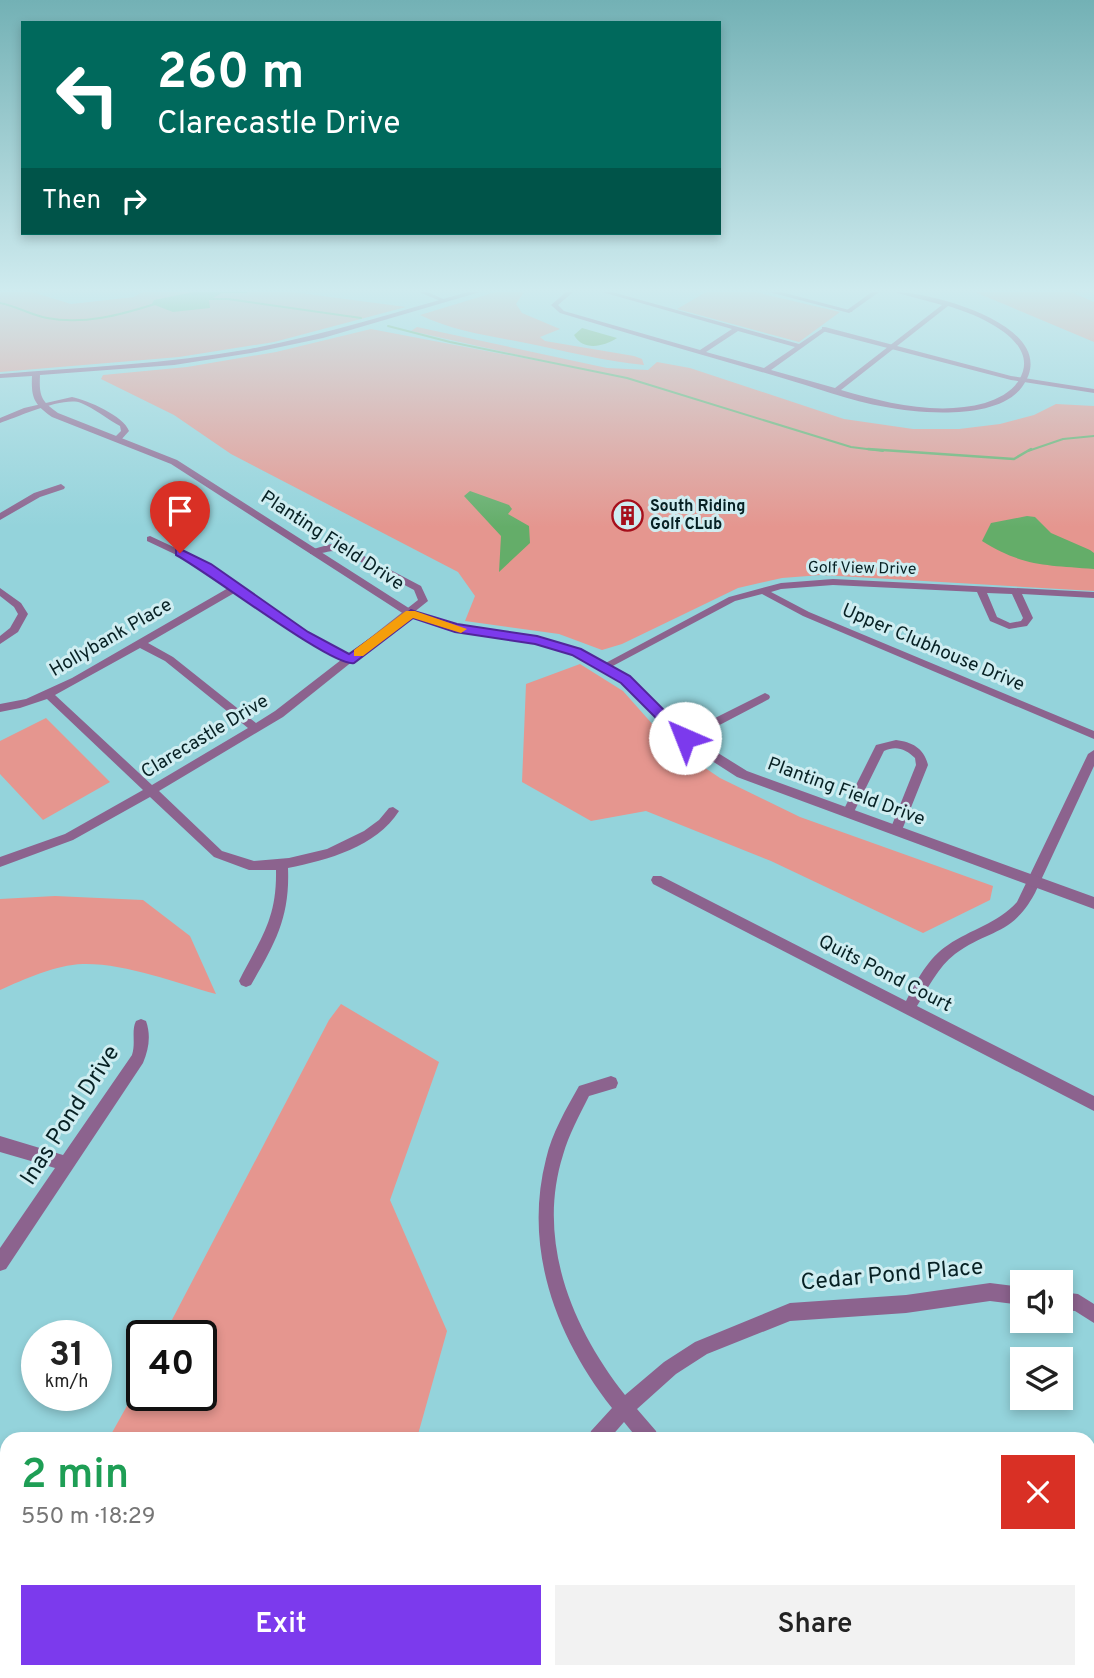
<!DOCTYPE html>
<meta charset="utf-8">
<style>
:root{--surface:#fff;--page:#f2f2f2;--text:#222;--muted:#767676;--accent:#7c3aed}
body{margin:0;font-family:Overpass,sans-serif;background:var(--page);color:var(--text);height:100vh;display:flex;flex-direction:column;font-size:26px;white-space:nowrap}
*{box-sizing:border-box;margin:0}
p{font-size:23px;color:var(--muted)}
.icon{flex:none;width:38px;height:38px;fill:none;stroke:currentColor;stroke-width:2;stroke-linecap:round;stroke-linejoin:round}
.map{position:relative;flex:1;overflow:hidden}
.side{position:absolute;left:0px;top:1432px;width:1096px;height:247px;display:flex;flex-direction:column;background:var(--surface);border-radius:21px 21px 0 0;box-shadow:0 4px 10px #0003}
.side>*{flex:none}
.top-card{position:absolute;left:21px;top:21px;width:700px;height:214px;border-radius:0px;box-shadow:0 4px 10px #0003;background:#00695c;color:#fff;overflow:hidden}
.fabs{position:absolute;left:1010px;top:1270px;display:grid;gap:14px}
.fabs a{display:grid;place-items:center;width:63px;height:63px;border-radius:0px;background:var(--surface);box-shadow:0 4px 10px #0003;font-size:35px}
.speed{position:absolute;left:21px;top:1320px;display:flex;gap:14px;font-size:35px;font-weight:700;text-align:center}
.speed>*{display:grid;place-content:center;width:91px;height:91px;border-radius:50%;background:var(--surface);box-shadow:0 4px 10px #0003;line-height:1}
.speed small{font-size:18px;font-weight:400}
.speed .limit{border:4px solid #111;border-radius:10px;background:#fff;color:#111}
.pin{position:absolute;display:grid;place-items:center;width:60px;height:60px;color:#fff;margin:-72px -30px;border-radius:50% 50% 50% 0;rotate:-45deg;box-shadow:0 0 7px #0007}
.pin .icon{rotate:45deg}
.me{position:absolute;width:77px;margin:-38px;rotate:316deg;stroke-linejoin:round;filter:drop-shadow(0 0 5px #0008)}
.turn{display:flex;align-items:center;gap:24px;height:147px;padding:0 21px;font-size:32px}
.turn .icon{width:91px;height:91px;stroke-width:2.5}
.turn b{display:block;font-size:49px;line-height:60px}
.then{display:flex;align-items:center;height:66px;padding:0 21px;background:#0003;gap:14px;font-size:26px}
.round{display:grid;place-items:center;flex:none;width:74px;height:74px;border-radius:0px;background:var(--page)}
.head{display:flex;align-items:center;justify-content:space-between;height:119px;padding:0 21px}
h1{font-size:42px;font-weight:600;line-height:52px;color:#1e9e55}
.action{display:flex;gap:14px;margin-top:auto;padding:14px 21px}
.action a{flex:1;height:80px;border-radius:0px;background:var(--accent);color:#fff;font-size:28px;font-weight:600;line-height:80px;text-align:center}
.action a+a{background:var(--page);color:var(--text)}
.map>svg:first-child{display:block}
.green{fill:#e5968f}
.water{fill:#64ad69}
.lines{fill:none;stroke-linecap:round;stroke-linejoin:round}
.stream-far1{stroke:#64ad69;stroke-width:2}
.stream{stroke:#64ad69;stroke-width:2.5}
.minor{fill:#8c638e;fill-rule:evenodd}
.tertiary{fill:#8c638e;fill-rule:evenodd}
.route{fill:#7c3aed;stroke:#51269a;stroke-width:2}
.slow{fill:#f59e0b}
.labels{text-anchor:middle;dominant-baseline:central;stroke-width:6;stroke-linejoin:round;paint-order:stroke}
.far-poi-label{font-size:16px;font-weight:bold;fill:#072124;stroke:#cfedf1;text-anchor:start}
.far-street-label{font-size:16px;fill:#072124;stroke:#cfedf1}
.street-label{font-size:19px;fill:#072124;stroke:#cfedf1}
.near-street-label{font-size:23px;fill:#072124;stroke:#cfedf1}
</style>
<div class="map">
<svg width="1094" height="1678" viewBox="0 0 1094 1678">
<rect width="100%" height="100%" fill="#94d3db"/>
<path class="green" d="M0,292H32L71,304L134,297L142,292H292L406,307L274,342L179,357L0,372Z
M496,292H524L516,304L522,313L560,329L540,337L545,341L634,356L642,359L644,365C604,361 565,351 526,343C490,336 453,331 420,315Z
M706,292H755L840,312L799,342L677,309Z
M975,292H1071L1094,302V342Z
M417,327L607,368L648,370L657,362L690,368L844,419L913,429H959L1000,424L1034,415L1056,404L1094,406V591L821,575L782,578L738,588L622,644L602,650L559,634L465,621L475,596L458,572L231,454L174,415L101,379L103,375L187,367L276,352L371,329L581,369L411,331Z
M580,664L623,691L671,745L720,778L800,817L993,886L990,900L923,933L771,861L646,811L591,821L522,782L526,684Z
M46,718L110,782L43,820L0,774V741Z
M55,896L143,900L190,936L216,994C176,983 125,963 83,964C55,965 25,979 0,990V899Z
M341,1004L439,1062L390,1200L447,1331L417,1438H109L142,1379V1395H201V1335H164L329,1020Z"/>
<path class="water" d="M194,292H247V293H222L209,300L210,308L173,312L152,304L154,300Z
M582,328L617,338C603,347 583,351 574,335Z
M470,491L509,505L512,509L508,514L529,526L530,543L499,572L501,536L464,496Z
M1027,516L1035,517L1051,533L1090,550L1094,553V569C1048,565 1023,567 982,541L991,523Z
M1094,1618V1678H1067L1066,1671H1088L1089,1620Z"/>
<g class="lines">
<path class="stream-far1" d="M207,299H228L361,318
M0,303C16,306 31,315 47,318C84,325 120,315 155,304
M388,326L450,342L627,378L851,447L883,451
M1028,451L1063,439L1094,436"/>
<path class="stream" d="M868,449L1014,459L1031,449"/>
<path class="minor" d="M419,292H427L448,301L443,302Z
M566,292H573L558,305L564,311L700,350L732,329L602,292H612L799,344L823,328H827V330L771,370L835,388L942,305L894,292C934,292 1065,328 1022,387C998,420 921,414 886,407C850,401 814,387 779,377C706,356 633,335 560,313L551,305ZM948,306C976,314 1043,341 1019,380C1012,392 998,399 985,403C938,416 886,403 841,390ZM738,331L795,347L764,368L706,352Z
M872,292H879L851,312H847V310Z
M72,397C87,400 124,416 129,431L120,441H114L113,439L121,431L120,426C107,419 94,408 81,403C64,396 18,417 0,423V418L24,408Z
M61,484L65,487L64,489L40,497L0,520V513L34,493Z
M150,536L210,564L307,633L348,655L418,600L414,590L340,551C329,550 320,555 310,554V550L331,544L345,546L421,586L428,601L283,717L159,791L222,851L254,861L289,858L327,849L364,831L379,820L389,808L393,807L399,811C376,847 328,860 288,868C290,918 275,943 251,985L246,987L241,985L239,981C260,939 277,920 276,870H249L214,857L150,797L73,840L0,867V857L65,834L143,790L47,699L20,708L0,712V704L26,699L72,678L230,587L204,568L147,541V537ZM236,592L299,637L341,660L275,711L256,723L173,657L148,643ZM140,648L165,661L248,728L152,785L55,695Z
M833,579L1094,592V598L1022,594L1033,618L1027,626L1009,629L990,621L977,592L833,585L781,589L771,592L809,612L1094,731V739L803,616L762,594L735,601L609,668L605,669L600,666L729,597L781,583ZM987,593L1012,594L1023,618L1021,621L1010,623L997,617Z
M0,588L21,603L28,614L18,632L0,644V636L10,628L18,614L14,607L0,596Z
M765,693L769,695L770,697L769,699L689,741L685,742L679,738L681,735Z
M896,740C912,742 924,748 928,765L902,830L896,835L890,830L916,765L915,758C906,749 896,745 884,751L852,816H844L842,813L876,745Z
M1094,750V766L1035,893C1012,936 989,929 955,954C938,967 928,988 917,1006L1094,1096V1111L653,884L651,880L653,876H661L906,1001C917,980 928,958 948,945C971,929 997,924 1017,902L1088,754Z
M141,1019L146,1021C151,1035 149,1049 143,1063L6,1269L0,1271V1248L55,1168L0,1152V1136L63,1155L132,1055C136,1043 131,1031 136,1021Z
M611,1076L616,1078L618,1083L616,1088L589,1096C579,1116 569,1134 563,1155C536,1241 572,1328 625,1395L664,1362L695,1342L790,1303L906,1295L990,1283L1022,1287V1305L990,1301L906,1313L790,1321L707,1354L676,1374L637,1409L656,1431L658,1438H637L624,1422L610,1438H589L591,1431L612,1408C556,1337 523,1249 546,1159C552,1133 566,1109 579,1086Z
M1060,1292L1078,1294L1094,1304V1323L1075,1311L1060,1310Z
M487,1671H509L508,1678H486Z
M814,1671H838L841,1678H817Z"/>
<path class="tertiary" d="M468,292H480L323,338L251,353L174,365L40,375C39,396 41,401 58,413L177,460L415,612L456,625L537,636L580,649L630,676L689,735L747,771L1094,897V909L737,777L681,741L622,682L572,655L536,643L455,631L407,616L171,464L52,417C34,404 31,398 32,376L0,378V374C84,367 168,364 250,349C324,335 396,312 468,292Z
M769,292H781L853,311L849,313Z
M825,327L1011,376L1094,389V393L1011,380L822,331V327Z"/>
</g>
<linearGradient id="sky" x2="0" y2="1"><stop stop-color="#73b1b5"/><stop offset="0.55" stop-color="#cfebef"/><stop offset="1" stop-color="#cfebef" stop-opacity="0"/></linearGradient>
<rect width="1094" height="527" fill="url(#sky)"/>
<path class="route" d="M180,549L211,564L308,632L349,654L411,610L457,624L537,636L581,649L630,676L692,738L685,743L680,742L621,683L572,655L535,644L455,632L413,618L354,663C333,668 207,571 176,555V550Z"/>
<path class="slow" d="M406,611H415L467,629L461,633L413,618L363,656H354V650Z"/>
<defs>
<symbol id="building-ring" viewBox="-11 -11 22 22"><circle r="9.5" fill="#cfedf1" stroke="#a60f1b" stroke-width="1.5"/><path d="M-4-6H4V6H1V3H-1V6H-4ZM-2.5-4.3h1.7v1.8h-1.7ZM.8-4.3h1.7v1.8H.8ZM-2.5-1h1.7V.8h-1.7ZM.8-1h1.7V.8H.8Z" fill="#a60f1b"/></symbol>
</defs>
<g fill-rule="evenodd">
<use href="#building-ring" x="610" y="498" width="35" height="35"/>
</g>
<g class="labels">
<g class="far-poi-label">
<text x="650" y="507">South Riding<tspan x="650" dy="18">Golf CLub</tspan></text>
</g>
<g class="far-street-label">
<text transform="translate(862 569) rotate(1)">Golf View Drive</text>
</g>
<g class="street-label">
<text transform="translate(332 541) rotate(33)">Planting Field Drive</text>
<text transform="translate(111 638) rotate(-30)">Hollybank Place</text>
<text transform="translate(933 648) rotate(23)">Upper Clubhouse Drive</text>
<text transform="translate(205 737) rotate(-31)">Clarecastle Drive</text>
<text transform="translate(846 792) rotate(20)">Planting Field Drive</text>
<text transform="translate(885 974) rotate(27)">Quits Pond Court</text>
</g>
<g class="near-street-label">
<text transform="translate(71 1116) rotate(-57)">Inas Pond Drive</text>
<text transform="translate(892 1276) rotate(-5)">Cedar Pond Place</text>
</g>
</g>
</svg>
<div class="fabs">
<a><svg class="icon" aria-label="sound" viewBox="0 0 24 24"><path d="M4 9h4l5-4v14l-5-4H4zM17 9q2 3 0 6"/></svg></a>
<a><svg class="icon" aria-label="layers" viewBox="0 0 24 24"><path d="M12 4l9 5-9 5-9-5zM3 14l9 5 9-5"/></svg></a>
</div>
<div class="speed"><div>31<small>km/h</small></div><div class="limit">40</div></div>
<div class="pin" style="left:180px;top:553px;background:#d93025"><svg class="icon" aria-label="arrive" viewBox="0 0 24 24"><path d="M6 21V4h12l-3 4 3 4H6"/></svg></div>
<svg class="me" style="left:685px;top:738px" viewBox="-20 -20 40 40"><circle r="19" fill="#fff"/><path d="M0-13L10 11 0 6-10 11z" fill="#7c3aed"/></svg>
<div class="top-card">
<div class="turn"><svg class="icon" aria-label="left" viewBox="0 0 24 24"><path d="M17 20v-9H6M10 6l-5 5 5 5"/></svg><div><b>260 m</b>Clarecastle Drive</div></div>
<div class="then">Then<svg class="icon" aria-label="right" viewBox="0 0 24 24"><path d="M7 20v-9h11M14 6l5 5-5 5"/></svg></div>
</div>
<section class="side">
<div class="head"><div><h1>2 min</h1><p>550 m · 18:29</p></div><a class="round" style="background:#d93025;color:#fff"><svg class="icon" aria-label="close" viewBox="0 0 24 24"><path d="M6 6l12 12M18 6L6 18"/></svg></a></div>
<div class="action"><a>Exit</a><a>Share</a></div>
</section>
</div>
